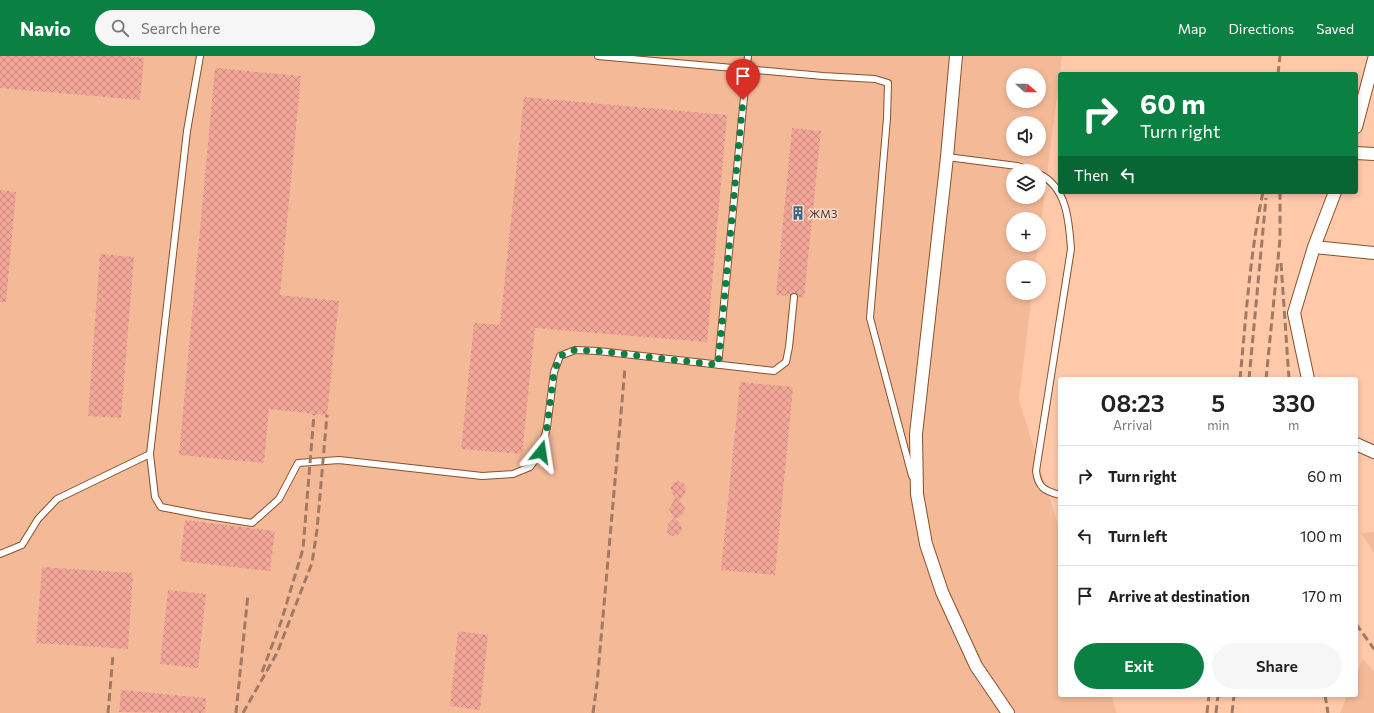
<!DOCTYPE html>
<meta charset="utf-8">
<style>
:root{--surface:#fff;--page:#f6f6f6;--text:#222;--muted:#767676;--line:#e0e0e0;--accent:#0b8043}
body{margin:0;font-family:Commissioner,sans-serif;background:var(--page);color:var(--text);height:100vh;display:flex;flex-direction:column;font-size:15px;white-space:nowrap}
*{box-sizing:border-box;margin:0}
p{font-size:13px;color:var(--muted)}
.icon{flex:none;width:22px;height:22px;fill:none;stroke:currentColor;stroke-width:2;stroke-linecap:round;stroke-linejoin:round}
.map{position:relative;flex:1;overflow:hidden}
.panel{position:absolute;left:1058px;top:321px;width:300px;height:320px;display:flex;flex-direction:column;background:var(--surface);border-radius:4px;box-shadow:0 2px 6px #0003}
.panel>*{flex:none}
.top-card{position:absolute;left:1058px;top:16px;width:300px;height:122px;border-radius:4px;box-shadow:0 2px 6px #0003;background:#0b8043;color:#fff;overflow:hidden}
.needle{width:26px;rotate:111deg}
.tools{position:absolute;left:1006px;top:12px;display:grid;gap:8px}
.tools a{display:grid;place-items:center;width:40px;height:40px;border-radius:50%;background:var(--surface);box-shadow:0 2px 6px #0003;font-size:20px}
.pin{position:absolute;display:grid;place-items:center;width:34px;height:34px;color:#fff;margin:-41px -17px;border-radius:50% 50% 50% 0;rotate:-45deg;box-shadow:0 0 4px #0007}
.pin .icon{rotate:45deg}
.me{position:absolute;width:44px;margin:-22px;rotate:15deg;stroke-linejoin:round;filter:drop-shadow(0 0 3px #0008)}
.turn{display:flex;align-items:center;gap:14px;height:84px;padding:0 16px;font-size:18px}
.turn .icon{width:52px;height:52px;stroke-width:2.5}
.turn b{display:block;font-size:28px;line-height:34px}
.then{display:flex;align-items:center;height:38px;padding:0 16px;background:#0003;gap:8px;font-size:15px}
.eta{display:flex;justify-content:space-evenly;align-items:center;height:68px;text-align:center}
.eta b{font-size:24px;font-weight:600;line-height:28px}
.action{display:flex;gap:8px;margin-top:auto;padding:8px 16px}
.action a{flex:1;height:46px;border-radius:24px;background:var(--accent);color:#fff;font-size:16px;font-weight:600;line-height:46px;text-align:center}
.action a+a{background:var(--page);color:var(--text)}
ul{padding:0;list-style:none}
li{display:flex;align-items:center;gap:12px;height:60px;padding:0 16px;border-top:1px solid var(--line)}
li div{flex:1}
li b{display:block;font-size:15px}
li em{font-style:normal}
header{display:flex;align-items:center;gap:24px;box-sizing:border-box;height:56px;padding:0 20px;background:var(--accent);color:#fff}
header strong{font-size:19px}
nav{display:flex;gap:22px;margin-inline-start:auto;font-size:14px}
.search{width:280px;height:36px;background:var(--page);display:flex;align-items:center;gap:10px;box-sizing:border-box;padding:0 14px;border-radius:22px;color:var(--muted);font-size:15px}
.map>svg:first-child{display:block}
.built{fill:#f4ba98;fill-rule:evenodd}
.building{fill:url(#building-cross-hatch)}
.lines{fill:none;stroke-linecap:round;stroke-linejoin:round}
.service-casing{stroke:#89502a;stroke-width:8}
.minor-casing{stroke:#89502a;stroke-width:14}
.service{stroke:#fff;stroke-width:6}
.minor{stroke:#fff;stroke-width:12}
.rail{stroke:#a27a63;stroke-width:3;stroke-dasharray:8 4;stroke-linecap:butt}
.route{stroke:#0b8043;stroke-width:7;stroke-dasharray:0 12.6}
.labels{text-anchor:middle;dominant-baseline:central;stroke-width:3;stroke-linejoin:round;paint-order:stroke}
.poi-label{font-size:11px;fill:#4d3323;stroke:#f9ddcd;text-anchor:start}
</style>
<header>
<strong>Navio</strong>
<div class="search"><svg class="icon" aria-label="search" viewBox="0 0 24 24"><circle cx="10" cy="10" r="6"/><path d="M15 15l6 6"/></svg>Search here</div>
<nav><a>Map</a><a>Directions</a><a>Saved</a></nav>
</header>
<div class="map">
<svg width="1374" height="657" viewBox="0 0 1374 657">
<defs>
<pattern id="building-cross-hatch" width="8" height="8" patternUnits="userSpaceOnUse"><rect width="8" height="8" fill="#f3a798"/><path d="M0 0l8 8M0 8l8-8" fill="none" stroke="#c7897c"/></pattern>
</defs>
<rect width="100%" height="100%" fill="#ffc9aa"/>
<path class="built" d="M0,0H1062L1039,183V163H1013V189H1038L1035,211H1013V237H1032L1019,344L1060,475V639H1111L1117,657H0ZM1013,19H1039V45H1013ZM1013,67H1039V93H1013ZM1013,115H1039V141H1013Z
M1374,476V497L1361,477Z
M1363,603L1374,616V657H1340L1347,639H1356V619Z"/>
<path class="building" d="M0,0H123L144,2L140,44L0,32Z
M215,12L301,20L280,239L339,245L327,359L269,353L264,407L179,399Z
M524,41L727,59L707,286L535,272L522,398L461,393L474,267L500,269Z
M792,72L821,75L804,242L798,241L794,237L790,240L776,239Z
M0,134L16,136L6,246H0Z
M100,198L134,201L121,362L88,360Z
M740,326L793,331L775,519L721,514Z
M678,425L683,427L686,431L685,437L680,444L685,453L683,458L676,463L681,468L682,476L678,479L673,480L668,478L667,473L668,468L674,462L669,453L675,442L671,436V431L673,427Z
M185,464L275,475L270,515L180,505Z
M42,511L133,517L128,593L36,587Z
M168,534L206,538L198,612L160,608Z
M458,575L488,579L480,654L450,650Z
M121,634L206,642L205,657L119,656Z"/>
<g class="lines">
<defs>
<path id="service" d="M598,0L823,20L875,23L888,27L887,62L870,262L912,420
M947,101L1017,110L1034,115
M1039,118C1067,131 1069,165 1071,193L1036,415C1038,432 1045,435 1060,439
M718,309L748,0
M150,398L155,441L161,451L202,459L252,467L279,443L298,407L339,404L482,420L513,418L530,411L541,396L547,371L554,316L560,300L575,294L598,295L774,315L786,306L789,291L794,241
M0,498L22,489L38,463L57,443L150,398L187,75L200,0"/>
<path id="minor" d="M956,0L947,101L916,378L917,438L926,488L942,536L976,610L1008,657
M1356,71L1374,3
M1356,97L1374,98
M1314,191L1374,197
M1308,323L1294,257L1314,191L1335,136
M1356,388L1374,396"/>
</defs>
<use href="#service" class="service-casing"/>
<use href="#minor" class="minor-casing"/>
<use href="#service" class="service"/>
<use href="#minor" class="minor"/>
<path class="rail" d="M1278,18L1280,0
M1281,207L1289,323
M1240,323C1246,261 1250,197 1263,136
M1249,323L1266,142
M1266,323L1280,183V136
M1356,568L1374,593
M262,616L281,566L303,493L314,358
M1325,639L1328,657
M108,657L113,599
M236,657L248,538
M243,657L277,597L312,507L317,474L327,359
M593,657L597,628L625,312
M1207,657L1209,639
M1216,657L1218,639
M1232,657L1234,639"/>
</g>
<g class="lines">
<path class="route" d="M541,396L547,371L554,316L560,300L575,294L598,295L718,309L743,44"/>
</g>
<defs>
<symbol id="building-bare" viewBox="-9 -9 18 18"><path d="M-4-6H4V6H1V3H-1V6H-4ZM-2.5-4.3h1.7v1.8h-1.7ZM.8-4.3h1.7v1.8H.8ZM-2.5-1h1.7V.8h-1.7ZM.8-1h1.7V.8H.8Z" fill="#356b86" stroke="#f9ddcd" stroke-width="2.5" paint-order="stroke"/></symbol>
</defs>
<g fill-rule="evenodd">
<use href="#building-bare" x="788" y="147" width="20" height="20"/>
</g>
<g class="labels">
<g class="poi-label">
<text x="809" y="157">ЖМЗ</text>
</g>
</g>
</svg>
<div class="tools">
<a><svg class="needle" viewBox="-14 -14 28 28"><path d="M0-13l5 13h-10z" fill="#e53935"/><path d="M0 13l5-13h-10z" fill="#767676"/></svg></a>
<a><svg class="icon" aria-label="sound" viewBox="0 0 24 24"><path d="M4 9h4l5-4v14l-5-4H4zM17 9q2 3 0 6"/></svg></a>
<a><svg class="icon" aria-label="layers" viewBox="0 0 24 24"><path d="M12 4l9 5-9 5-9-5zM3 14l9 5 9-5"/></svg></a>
<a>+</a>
<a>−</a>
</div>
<div class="pin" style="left:743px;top:44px;background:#d93025"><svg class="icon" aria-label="arrive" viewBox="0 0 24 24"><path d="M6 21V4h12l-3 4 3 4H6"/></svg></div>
<svg class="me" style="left:541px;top:396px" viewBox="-20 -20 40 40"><path d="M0-17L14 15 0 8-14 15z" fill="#0b8043" stroke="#fff" stroke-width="4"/></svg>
<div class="top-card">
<div class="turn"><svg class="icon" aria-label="right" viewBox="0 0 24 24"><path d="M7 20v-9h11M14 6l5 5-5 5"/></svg><div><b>60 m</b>Turn right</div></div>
<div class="then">Then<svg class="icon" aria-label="left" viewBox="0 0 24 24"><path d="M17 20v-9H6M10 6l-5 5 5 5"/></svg></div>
</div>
<section class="panel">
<div class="eta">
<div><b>08:23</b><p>Arrival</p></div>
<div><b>5</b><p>min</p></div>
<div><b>330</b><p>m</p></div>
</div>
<ul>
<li><svg class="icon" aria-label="right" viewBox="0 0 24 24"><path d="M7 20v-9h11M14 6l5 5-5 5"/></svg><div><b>Turn right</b></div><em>60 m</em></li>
<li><svg class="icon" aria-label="left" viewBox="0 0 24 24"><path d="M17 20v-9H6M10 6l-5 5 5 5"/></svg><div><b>Turn left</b></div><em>100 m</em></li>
<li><svg class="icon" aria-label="arrive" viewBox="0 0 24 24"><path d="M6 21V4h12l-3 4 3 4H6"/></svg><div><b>Arrive at destination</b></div><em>170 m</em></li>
</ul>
<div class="action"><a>Exit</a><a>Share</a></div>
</section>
</div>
